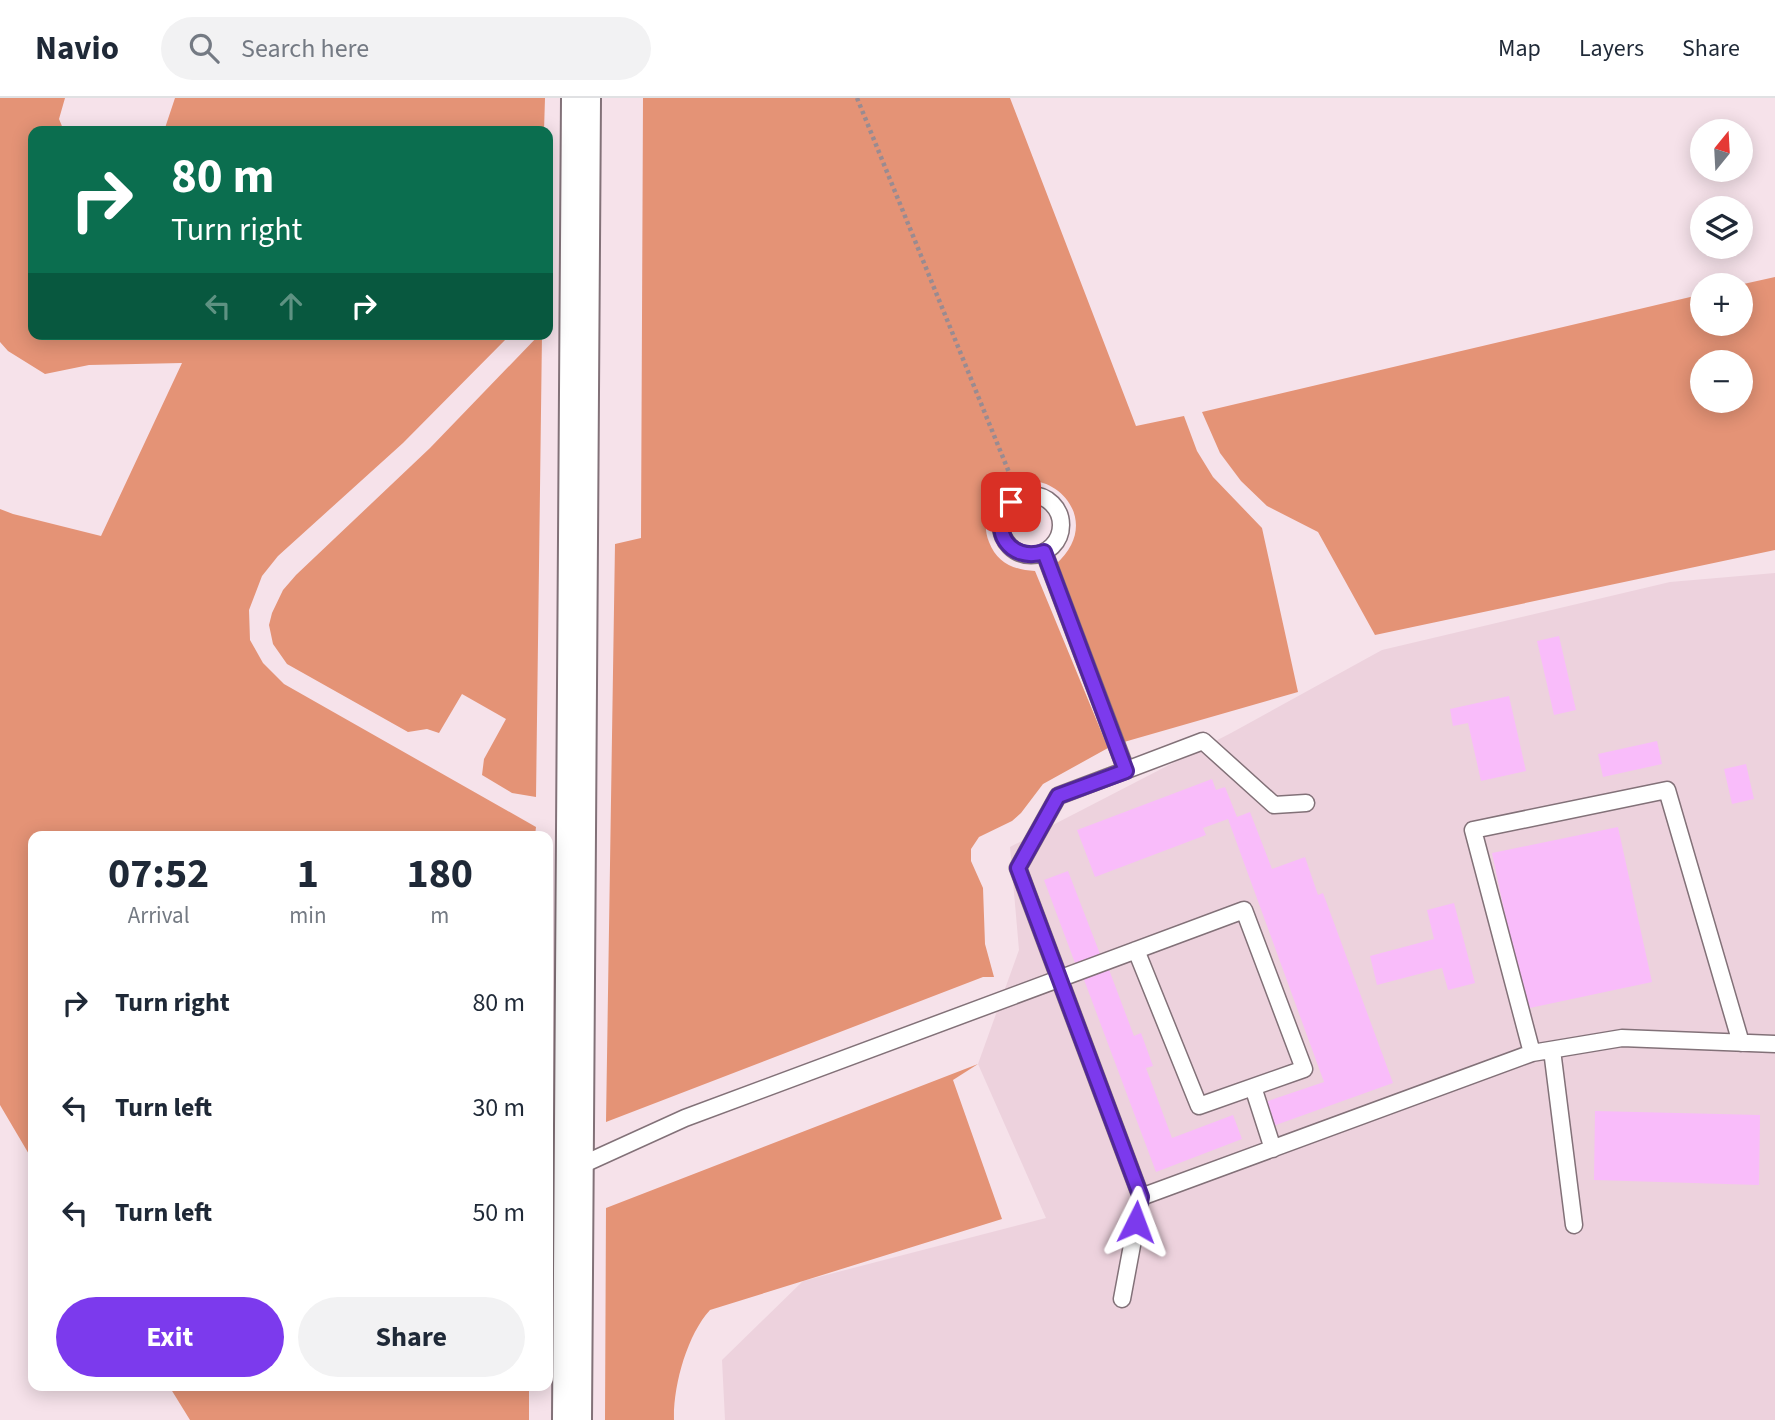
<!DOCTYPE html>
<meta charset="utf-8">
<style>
:root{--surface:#fff;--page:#f2f2f3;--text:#1f2937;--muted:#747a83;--line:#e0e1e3;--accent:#7c3aed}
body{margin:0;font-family:"Source Sans 3",sans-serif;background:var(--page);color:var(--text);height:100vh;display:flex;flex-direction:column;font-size:26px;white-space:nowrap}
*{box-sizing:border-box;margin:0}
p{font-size:23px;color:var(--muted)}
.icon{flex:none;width:38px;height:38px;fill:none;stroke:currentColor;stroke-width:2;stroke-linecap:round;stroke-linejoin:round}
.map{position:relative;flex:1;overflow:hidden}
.side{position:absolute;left:28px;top:733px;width:525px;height:560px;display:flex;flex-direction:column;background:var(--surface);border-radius:14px;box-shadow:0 4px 18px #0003}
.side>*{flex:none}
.top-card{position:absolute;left:28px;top:28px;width:525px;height:214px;border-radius:14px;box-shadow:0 4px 18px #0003;background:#0b6e4f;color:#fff;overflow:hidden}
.needle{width:46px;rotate:18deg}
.buttons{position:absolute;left:1690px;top:21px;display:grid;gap:14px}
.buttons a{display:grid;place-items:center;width:63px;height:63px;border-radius:50%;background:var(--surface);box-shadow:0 4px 18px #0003;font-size:35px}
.pin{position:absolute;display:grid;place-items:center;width:60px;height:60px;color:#fff;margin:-30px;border-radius:14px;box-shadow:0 4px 10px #0006}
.me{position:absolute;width:77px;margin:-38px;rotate:3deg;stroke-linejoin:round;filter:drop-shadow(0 0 5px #0008)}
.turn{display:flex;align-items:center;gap:24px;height:147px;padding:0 28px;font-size:32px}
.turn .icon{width:91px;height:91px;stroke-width:2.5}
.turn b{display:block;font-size:49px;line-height:60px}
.lanes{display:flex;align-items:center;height:66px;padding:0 28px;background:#0003;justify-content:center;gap:35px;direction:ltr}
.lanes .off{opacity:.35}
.eta{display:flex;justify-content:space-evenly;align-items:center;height:119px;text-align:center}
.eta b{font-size:42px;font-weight:700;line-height:49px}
.action{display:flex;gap:14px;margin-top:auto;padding:14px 28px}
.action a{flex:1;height:80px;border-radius:42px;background:var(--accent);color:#fff;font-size:28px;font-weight:700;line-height:80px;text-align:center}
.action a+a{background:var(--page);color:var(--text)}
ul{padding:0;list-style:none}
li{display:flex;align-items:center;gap:21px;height:105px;padding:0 28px}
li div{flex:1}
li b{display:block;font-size:26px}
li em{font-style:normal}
header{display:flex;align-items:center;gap:42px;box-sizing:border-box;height:98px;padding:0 35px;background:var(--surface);border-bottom:2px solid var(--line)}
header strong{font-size:33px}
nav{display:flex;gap:38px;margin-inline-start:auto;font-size:24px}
.search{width:490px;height:63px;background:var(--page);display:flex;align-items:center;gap:18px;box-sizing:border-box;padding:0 24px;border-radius:38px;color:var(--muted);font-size:26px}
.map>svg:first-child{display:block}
.built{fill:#edd2dd}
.forest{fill:#e49376;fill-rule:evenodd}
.building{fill:#f9bcfa}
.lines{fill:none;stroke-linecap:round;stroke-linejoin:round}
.lane-casing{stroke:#827178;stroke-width:19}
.secondary-casing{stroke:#827178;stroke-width:42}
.path{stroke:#998b91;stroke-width:4.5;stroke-dasharray:3.5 3.5;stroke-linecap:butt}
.lane{stroke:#fff;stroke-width:16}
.secondary{stroke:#fff;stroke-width:38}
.route-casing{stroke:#51269a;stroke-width:18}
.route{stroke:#7c3aed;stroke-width:12}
</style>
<header>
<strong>Navio</strong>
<div class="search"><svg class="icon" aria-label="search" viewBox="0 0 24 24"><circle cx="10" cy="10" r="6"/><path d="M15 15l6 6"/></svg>Search here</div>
<nav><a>Map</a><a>Layers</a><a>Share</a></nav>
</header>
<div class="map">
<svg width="1775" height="1322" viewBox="0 0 1775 1322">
<rect width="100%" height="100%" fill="#f6e2ea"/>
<path class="built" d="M1775,475V1322H725L722,1262L803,1183L1046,1120L978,966L1019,852L1010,749L1231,635L1382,552L1670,484Z"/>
<path class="forest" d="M0,0H65L59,21L64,33H33V236H511L403,345L278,458L262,478L249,512L250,542L263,565L284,586L536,729L535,738H33V1063L0,1007V411L13,416L101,438L182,265L89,267L45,276L8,253L0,244Z
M175,0H545L544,33H164Z
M643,0H1010L1136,328L1184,318L1197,353L1213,379L1262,430L1298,594L1124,644L1055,467C1117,413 1025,345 991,408C985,419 984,432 989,444C997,465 1014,472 1035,473L1108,650L1043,686L1021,715L1012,723L979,739L971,751V763L983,790L985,846L994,879H983L606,1024L615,446L641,440Z
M1775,179V452L1375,537L1318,434L1267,408L1241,383L1220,355L1202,314L1703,196V226H1741V187H1739ZM1741,264V303H1703V264Z
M540,236H542L536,699L512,695L482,677L484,661L506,621L462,596L439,635L427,631L408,634L287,566L273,546L269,527L272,515L283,492L296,477L430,350Z
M978,966L953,982L1002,1121L710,1212C687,1237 673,1288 674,1322H605L606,1110Z
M169,1288H529V1322H190Z"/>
<path class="building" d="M1559,538L1576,612L1554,617L1537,543Z
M1509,598L1526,673L1481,683L1468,625L1453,628L1450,611Z
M1657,643L1662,666L1603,679L1598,656Z
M1746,666L1754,701L1732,706L1724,671Z
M1212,681L1216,692L1225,689L1237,719L1250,714L1272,771L1305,759L1318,797L1323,795L1393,985L1273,1028L1265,1004L1324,984L1228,721L1203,730L1206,737L1095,779L1077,732Z
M1618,729L1652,884L1525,911L1492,755Z
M1068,773L1100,856L1075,865L1044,782Z
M1454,805L1475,885L1448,892L1442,870L1377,887L1370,858L1434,841L1427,812Z
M1108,869L1134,938L1141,935L1153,968L1146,970L1172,1040L1233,1017L1242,1041L1156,1074L1083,879Z
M1595,1013L1760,1017L1759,1087L1594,1082Z"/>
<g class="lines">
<defs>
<path id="lane" d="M1001 427a30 30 0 1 1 60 0a30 30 0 1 1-60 0Z
M1044,454L1126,672
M1306,705L1274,707L1203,643L1058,698L1018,770L1141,1099L1532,955L1622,940L1775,946
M1552,952L1574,1127
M1532,955L1473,732L1667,692L1741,945
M1253,989L1273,1051
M575,1070L685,1020L1244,812L1304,971L1199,1008L1136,852
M1122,1201L1141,1099"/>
<path id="secondary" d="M572,1322L581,0"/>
</defs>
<use href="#lane" class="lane-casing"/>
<use href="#secondary" class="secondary-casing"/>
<path class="path" d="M857,0L1019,399"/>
<use href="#lane" class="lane"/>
<use href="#secondary" class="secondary"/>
</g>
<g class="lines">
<defs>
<path id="route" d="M1011,404C987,431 1010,465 1044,454L1126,673L1058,698L1018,770L1141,1099L1136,1124"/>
</defs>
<use href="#route" class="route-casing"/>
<use href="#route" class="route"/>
</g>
</svg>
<div class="buttons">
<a><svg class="needle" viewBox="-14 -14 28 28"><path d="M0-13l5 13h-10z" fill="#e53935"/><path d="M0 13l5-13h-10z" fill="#747a83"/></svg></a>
<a><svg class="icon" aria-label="layers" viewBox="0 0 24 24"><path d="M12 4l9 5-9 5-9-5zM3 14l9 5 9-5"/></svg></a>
<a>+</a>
<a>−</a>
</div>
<div class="pin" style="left:1011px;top:404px;background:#d93025"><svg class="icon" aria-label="arrive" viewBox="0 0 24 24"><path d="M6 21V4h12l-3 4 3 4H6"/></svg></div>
<svg class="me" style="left:1136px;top:1124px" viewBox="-20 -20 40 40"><path d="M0-17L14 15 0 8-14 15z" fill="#7c3aed" stroke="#fff" stroke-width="4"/></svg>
<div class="top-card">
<div class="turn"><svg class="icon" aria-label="right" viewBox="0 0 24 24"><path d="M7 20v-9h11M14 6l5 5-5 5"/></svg><div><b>80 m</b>Turn right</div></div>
<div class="lanes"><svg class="icon off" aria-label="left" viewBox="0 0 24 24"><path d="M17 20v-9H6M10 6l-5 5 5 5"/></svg><svg class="icon off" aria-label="ahead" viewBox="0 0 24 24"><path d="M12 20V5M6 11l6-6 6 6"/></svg><svg class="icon" aria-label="right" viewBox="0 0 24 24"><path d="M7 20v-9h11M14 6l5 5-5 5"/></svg></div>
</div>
<section class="side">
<div class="eta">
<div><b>07:52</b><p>Arrival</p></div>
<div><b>1</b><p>min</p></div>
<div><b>180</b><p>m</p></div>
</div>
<ul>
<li><svg class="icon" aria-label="right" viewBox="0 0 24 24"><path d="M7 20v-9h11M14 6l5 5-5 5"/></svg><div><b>Turn right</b></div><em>80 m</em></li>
<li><svg class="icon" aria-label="left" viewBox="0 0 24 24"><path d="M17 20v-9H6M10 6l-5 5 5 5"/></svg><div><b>Turn left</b></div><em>30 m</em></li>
<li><svg class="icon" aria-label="left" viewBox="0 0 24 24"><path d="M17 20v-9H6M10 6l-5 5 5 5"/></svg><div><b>Turn left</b></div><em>50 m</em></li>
</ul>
<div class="action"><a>Exit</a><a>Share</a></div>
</section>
</div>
